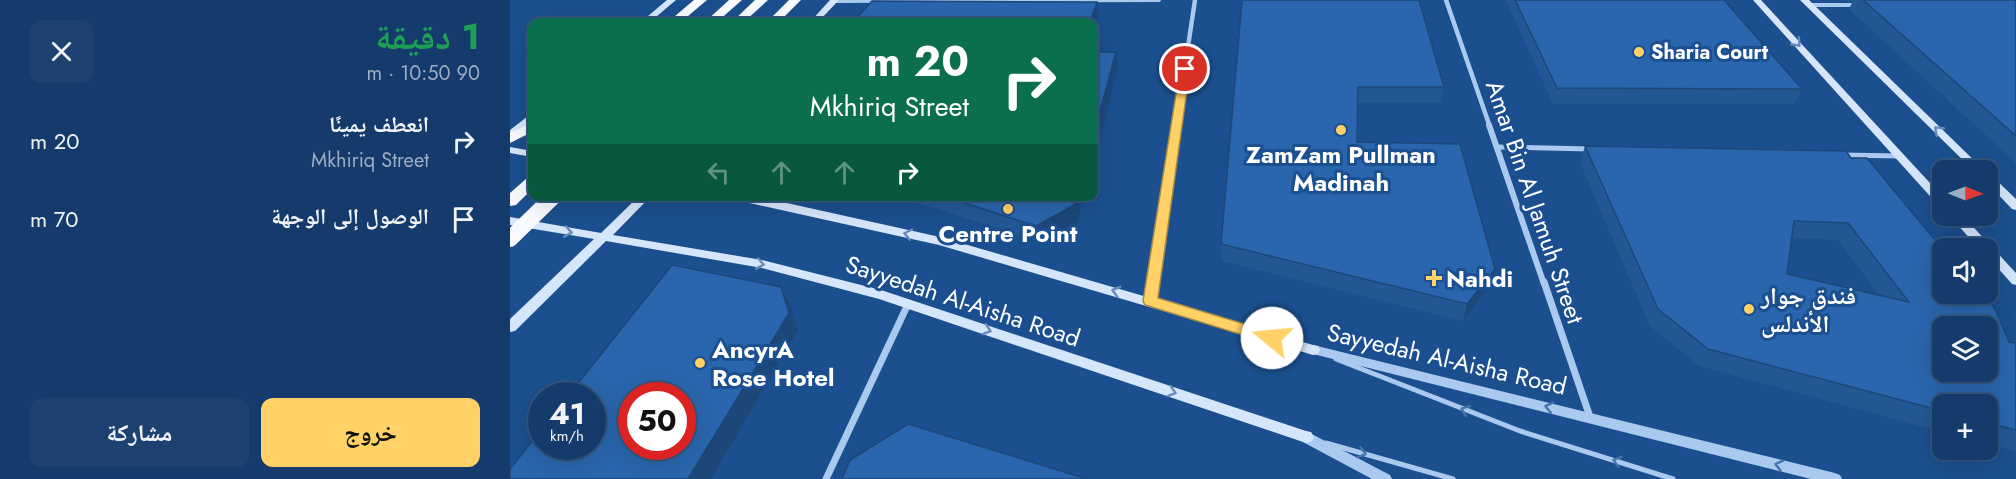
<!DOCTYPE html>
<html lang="ar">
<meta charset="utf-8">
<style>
:root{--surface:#143b6b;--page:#1d4271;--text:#f1f3f6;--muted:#9dadc1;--line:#33557e;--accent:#ffd166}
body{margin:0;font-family:Jost,"Noto Naskh Arabic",sans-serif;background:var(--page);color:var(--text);direction:rtl;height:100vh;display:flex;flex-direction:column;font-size:22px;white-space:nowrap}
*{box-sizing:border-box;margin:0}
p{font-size:20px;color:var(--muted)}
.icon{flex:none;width:33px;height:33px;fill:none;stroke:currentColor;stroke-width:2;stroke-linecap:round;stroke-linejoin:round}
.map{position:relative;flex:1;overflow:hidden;direction:ltr}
.sheet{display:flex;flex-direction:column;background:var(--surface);width:510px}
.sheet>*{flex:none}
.hud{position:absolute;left:18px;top:18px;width:570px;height:183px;border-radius:12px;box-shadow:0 6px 24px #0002,0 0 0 2px var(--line);direction:rtl;background:#0b6e4f;color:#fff;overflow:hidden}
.needle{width:39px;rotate:91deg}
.tools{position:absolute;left:1422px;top:160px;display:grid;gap:12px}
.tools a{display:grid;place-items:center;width:66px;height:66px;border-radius:12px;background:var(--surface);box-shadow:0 6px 24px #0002,0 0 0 2px var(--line);font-size:30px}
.speed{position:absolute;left:18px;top:382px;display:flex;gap:12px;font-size:30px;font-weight:700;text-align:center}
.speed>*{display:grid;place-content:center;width:78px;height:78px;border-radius:50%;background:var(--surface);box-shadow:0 6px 24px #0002,0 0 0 2px var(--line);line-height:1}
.speed small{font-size:15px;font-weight:400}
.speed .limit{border:9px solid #d22;background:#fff;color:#111}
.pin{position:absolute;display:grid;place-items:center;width:51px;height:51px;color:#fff;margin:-26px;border:3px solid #fff;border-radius:50%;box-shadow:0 2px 6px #0007}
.me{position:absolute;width:66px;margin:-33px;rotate:287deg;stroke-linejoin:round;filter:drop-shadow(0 0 4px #0008)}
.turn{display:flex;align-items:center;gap:21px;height:126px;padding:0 30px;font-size:27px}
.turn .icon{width:78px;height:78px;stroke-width:2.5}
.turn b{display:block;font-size:42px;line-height:51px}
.lanes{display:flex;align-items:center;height:57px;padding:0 30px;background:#0003;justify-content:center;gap:30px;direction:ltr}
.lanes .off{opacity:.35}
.round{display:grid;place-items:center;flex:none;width:63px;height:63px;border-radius:12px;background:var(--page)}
.overview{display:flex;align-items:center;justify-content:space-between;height:102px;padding:0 30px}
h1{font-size:36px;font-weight:700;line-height:45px;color:#1e9e55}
.action{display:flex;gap:12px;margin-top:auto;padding:12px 30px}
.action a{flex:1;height:69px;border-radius:12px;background:var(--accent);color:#111;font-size:24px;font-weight:700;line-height:69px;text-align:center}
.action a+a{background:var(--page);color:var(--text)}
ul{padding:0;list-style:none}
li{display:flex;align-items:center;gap:18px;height:78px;padding:0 30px}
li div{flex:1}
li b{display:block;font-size:22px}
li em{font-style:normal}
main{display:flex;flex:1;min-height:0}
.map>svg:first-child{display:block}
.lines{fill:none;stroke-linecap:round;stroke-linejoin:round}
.service{stroke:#a9c9ee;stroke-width:5}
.pedestrian-far1{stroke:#a9c9ee;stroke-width:4}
.pedestrian{stroke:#a9c9ee;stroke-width:5}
.minor-far2{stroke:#a9c9ee;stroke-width:4.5}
.minor-far1{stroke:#a9c9ee;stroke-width:6}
.minor{stroke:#a9c9ee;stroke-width:7}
.tertiary{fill:#a9c9ee;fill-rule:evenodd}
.secondary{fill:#d6e6fa;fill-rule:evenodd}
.trunk{fill:#f8faff;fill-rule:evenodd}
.trunk-bridge{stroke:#f8faff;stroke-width:16}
.wall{fill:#245895;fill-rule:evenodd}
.shaded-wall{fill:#1d4779}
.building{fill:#2a66ad;stroke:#1d4779;stroke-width:1.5;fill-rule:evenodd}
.oneway{stroke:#668bba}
.oneway2{stroke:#4674ac}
.route{fill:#ffd166;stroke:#a68842;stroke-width:1.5}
.poi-dot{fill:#ffd166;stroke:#1b4f8f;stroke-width:2}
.labels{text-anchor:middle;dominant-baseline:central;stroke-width:6;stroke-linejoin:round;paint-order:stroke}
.far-poi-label{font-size:20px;font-weight:bold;fill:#fff;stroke:#1b4f8f;text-anchor:start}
.poi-label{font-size:24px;font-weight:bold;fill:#fff;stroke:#1b4f8f;text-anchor:start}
.street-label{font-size:24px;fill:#fff;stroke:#1b4f8f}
</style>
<main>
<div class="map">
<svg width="1506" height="479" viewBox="0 0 1506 479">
<rect width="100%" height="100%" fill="#1b4f8f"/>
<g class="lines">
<path class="service" d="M826,359L1010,431L1163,479
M816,443L943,479"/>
<path class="pedestrian-far1" d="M324,1L649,0
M1300,5H1348"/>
<path class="pedestrian" d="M987,147L1080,149
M1332,155L1389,156"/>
<path class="minor-far2" d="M936,0L980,127
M666,127L685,0"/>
<path class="minor-far1" d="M979,125L1034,284
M643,284L666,125"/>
<path class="minor" d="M1034,282L1080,417
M640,301L643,282
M316,479L398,304"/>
<path class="tertiary" d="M803,345L1325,473L1330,475L1332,479H1301L799,353L797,350L799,347Z
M796,431L880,475L882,479H862L791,441L789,437L791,433Z"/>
<path class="secondary" d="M157,0H166L140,22H131Z
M320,0H329L308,22H300Z
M1243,0H1251L1432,196V205H1428Z
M1290,0H1299L1475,171H1464Z
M22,113V121L4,137L0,138V130Z
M0,147L22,151V157L0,153Z
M1478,175L1482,176L1506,199V210L1502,209L1478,184Z
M129,196H141L103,235L252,260L371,290L796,431L801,432L804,437L801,442L796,443L369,299L252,268L96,241L5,331L0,332V319L84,239L0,225V217L91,233Z
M221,196H245L430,237L803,345L808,346L810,350L808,354L803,355L429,245L226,200Z
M1440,216H1453L1506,273V285L1502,284L1478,257V249H1469Z"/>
<path class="trunk" d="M184,0H197L171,22H158Z
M219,0H232L207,22H195Z
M245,0H258L234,22H222Z
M279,0H291L269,22H257Z
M22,123V132L0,143V133Z
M22,176V189L6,205L0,206V193L17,178Z"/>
<path class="trunk-bridge" d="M0,239L44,196"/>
</g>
<path class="wall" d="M732,0L934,87L931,103H848L847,142L980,286L953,321L712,261L711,244Z
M996,0H1214L1292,89L1284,104H1043Z
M1329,0H1506V163L1339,9L1343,1H1330Z
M1075,146L1341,158L1499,342L1506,343V451L1478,444V405H1432V432L1189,366L1140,326L1070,163ZM1282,238L1328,240L1369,295L1277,274Z
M386,196H574L567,222L530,242Z"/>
<path class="shaded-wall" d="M587,2L589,17L584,33V22H580Z
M606,52L608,67L584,160V133Z
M566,196H574L567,222L530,242L526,226Z
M985,269L980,286L953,321L957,304Z
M271,287L280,304L288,330L201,479H178Z"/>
<path class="building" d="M732,0H909L934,87H848L847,142L950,144L985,269L957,304L711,244Z
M1005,0H1214L1292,89L1047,88Z
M1353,0H1506V136Z
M362,1L587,2L580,22H343Z
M584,52H606L584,133Z
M1075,146L1336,151L1341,158H1357L1425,240L1434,249H1432V294H1475L1486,311L1499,342L1506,343V430L1478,423V405H1432V411L1198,349L1148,309ZM1284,221L1338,223L1399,302L1277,274ZM1432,327H1478V372H1432Z
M433,196H566L564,205L526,226Z
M162,265L271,287L279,313L178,479H0V469L32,429V447H82V396H58ZM122,396H172V447H122Z
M398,424L577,479H332L340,460Z"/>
<defs><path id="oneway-chevron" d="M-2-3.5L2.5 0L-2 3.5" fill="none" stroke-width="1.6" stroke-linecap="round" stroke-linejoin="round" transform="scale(1.5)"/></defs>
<g class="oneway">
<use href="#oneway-chevron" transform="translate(1287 43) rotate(48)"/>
<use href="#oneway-chevron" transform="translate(1428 130) rotate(-136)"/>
<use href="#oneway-chevron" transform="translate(58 232) rotate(10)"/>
<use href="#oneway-chevron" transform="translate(398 234) rotate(-168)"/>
<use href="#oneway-chevron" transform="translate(250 264) rotate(11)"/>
<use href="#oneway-chevron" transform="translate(606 291) rotate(-164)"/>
<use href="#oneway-chevron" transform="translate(477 330) rotate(18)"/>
<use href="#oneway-chevron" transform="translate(662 392) rotate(18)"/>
</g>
<g class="oneway2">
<use href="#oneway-chevron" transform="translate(1039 407) rotate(-167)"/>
<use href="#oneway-chevron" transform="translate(955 410) rotate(-159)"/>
<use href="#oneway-chevron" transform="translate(852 453) rotate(16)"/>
<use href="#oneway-chevron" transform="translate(1107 461) rotate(-163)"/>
<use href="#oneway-chevron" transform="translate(1269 465) rotate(-166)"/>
</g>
<path class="route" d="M675,66L680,69L648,298L768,334L770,338L768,342L762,344L635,305L633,301L670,69Z"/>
<g class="poi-dot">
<circle cx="1129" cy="52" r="6"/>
<circle cx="831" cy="130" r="6"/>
<circle cx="498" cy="209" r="6"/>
<path d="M921 269h6v6h6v6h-6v6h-6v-6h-6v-6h6z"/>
<circle cx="1239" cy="309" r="6"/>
<circle cx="190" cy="363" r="6"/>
</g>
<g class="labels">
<g class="far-poi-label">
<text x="1141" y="52">Sharia Court</text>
</g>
<g class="poi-label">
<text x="831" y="154" text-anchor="middle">ZamZam Pullman<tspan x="831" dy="28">Madinah</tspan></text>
<text x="498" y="233" text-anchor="middle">Centre Point</text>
<text x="936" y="278">Nahdi</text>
<text x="1251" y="295">فندق جوار<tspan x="1251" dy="28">الأندلس</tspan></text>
<text x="202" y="349">AncyrA<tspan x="202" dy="28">Rose Hotel</tspan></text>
</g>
<g class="street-label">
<text transform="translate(1025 202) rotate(71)">Amar Bin Al Jamuh Street</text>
<text transform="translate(453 301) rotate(18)">Sayyedah Al-Aisha Road</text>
<text transform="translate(937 359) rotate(13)">Sayyedah Al-Aisha Road</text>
</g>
</g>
</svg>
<div class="tools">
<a><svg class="needle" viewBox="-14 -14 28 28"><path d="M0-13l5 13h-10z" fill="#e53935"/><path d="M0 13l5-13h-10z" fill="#9dadc1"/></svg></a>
<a><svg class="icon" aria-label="sound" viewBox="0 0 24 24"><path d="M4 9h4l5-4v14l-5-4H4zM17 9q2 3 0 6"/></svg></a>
<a><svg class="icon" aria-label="layers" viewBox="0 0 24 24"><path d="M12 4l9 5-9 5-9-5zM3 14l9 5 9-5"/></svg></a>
<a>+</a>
</div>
<div class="speed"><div>41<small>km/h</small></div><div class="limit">50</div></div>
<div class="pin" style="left:675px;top:69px;background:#d93025"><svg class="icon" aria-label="arrive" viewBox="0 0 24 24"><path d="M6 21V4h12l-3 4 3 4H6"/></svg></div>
<svg class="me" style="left:762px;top:338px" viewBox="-20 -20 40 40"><circle r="19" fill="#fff"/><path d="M0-13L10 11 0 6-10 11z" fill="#ffd166"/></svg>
<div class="hud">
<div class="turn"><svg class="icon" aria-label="right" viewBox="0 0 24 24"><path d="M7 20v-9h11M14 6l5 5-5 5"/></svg><div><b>20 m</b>Mkhiriq Street</div></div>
<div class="lanes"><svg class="icon off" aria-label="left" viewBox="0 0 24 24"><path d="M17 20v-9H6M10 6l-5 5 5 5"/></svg><svg class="icon off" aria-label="ahead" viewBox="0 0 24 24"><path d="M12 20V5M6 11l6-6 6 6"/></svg><svg class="icon off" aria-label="ahead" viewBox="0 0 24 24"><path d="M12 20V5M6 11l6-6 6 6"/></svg><svg class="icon" aria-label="right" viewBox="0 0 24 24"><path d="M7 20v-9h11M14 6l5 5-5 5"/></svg></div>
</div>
</div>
<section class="sheet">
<div class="overview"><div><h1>1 دقيقة</h1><p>90 m · 10:50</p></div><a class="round"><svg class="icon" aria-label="close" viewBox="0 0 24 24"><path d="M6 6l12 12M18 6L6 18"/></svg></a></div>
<ul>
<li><svg class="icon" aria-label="right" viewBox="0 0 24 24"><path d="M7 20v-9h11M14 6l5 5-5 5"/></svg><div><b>انعطف يمينًا</b><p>Mkhiriq Street</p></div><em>20 m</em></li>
<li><svg class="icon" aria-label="arrive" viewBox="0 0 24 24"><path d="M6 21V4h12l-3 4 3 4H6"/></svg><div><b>الوصول إلى الوجهة</b></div><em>70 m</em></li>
</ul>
<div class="action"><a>خروج</a><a>مشاركة</a></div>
</section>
</main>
